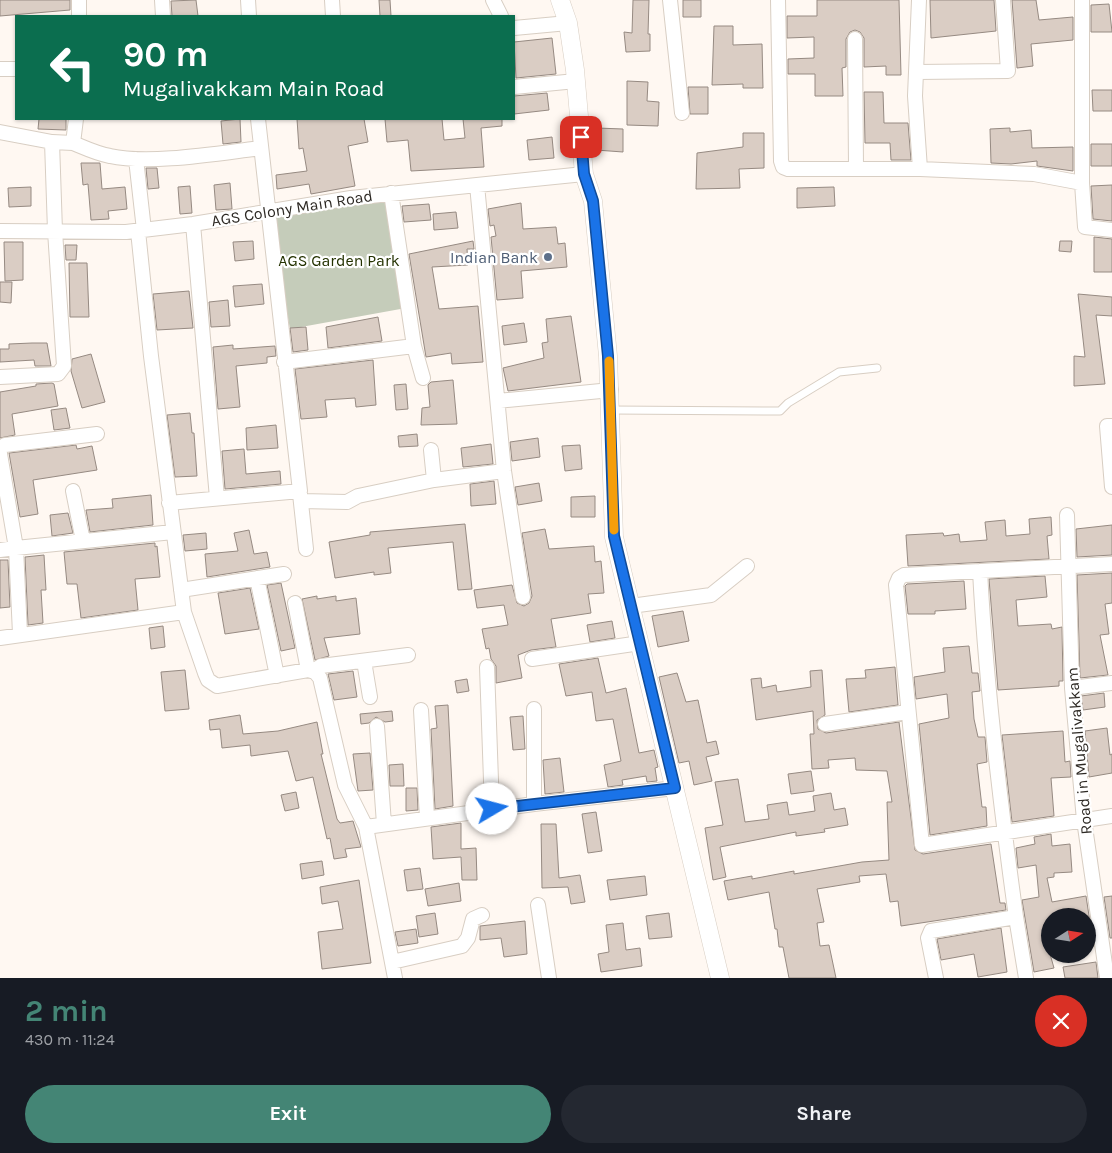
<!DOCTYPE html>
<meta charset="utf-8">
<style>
:root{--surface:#171b24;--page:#242831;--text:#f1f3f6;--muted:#9ea1a6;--accent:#448575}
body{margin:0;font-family:Karla,sans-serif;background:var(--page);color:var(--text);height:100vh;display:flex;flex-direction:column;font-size:19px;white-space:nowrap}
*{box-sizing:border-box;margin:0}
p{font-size:16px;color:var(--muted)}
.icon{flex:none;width:28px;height:28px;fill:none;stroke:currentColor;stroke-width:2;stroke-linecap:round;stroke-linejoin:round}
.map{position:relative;height:978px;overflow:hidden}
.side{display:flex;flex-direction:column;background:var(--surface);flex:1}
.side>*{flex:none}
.banner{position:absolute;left:15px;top:15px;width:500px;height:105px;border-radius:0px;box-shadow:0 1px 4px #0004;background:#0b6e4f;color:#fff;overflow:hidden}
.needle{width:32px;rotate:78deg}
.buttons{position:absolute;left:1041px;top:908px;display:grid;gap:10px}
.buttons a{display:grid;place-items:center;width:55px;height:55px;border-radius:50%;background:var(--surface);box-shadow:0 1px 4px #0004;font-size:25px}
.pin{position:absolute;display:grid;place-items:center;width:42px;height:42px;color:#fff;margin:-21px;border-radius:10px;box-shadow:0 2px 8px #0006}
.me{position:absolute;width:55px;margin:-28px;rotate:82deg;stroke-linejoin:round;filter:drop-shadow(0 0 4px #0008)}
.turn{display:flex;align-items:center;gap:18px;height:105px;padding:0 25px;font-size:22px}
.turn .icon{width:65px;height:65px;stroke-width:2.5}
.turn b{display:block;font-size:35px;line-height:42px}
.round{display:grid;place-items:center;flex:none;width:52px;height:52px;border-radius:26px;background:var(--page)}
.overview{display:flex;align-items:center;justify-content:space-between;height:85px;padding:0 25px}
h1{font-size:30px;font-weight:700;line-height:38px;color:var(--accent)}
.primary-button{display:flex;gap:10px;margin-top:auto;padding:10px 25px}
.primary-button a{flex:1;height:58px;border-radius:30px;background:var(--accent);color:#fff;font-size:20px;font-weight:700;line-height:58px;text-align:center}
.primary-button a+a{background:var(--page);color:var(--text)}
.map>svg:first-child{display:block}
.green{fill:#c5ccba}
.building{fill:#dacdc4;stroke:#968a82}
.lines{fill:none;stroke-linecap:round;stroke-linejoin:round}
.service-casing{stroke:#d8cec3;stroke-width:9}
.minor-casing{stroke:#d8cec3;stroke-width:16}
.tertiary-casing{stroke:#d8cec3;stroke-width:19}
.service{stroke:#fff;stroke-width:7}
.minor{stroke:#fff;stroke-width:14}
.tertiary{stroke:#fff;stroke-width:18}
.route-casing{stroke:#114b97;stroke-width:12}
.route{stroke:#1a73e8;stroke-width:9}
.slow{stroke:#f59e0b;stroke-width:9}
.service-dot{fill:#5c6f8a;stroke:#fff;stroke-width:2}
.labels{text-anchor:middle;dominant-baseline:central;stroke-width:4.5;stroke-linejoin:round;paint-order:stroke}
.street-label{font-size:16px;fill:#2d2924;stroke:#fff}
.service-label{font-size:16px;fill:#4e5e75;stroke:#fff;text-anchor:end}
.park-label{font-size:16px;fill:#243200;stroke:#fff}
</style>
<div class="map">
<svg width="1112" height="978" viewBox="0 0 1112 978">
<rect width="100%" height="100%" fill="#fff8f2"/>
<path class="green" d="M390,194L406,308L290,329L269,212Z"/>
<path class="building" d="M0,0H70V10L0,16Z
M196,0L198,16H172L171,1Z
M379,0H390L391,16H380Z
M633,0H649L648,34H650V51L626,52L624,32L632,33Z
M683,0H701V17H683Z
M817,0H899L901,75H886V66L864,67V38L860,32L855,30L850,32L846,39V67L842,68L843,96H815V74H788V59L814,58V37L787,38V16H817Z
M930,0H994L996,31L931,38Z
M1012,0H1036L1039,20L1073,17V40L1031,44L1033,66L1017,68Z
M1109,4L1112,32H1091V5Z
M714,26H733V45L762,44L763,88H743V84L712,85Z
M552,38L556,74L516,78L514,42Z
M627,81L648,82L647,101L659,102L658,126L627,125Z
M688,87H708V114H690Z
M1092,90H1112V111H1093Z
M864,92H883L884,123H908L911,160H891L890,143H865Z
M547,93L549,110L514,114V96Z
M39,119H66V130L38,129Z
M240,119L241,142L223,144L221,121Z
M297,119H364L368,142L348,146L355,186L311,194L309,184L277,189L276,175L307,171L303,148L299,149Z
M385,119H442L444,140L465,138L463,119H502V126L481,128L484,167L411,171L408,140L387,142Z
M597,128L623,129V152L596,150Z
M1010,128V132L1031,130L1032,148L1073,147V171L1037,166V161L1011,164L991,163L990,129Z
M743,133H764V168L739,169L740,188L696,189L697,153L743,147Z
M552,137L554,158L529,160L527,140Z
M1091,144H1112V166H1091Z
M81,163H100L102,189L125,187L127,209L108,211L109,219L91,220L88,184L83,185Z
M146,168H157L159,188L148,189Z
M230,183L232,209L216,210L214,185Z
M1112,185V221L1093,219L1091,186Z
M190,186L192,213L180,214L178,187Z
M31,187V206L9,207L8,188Z
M834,187L835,206L797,208V188Z
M521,203L523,229L556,227L558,244L565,243L567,267L521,271L523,298L497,300L491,237L496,236L494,225L490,226L488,209Z
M429,204L431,220L404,222L402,206Z
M456,212L458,228L434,230L433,214Z
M1094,237L1112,239V272H1094Z
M253,241L254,259L235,261L233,242Z
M473,241L474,249H467L468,265L432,267L439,309L478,306L483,362L452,364L451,353L426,357L409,254Z
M1060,241H1072L1071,252L1059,251Z
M4,242H23V280L5,281Z
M65,245H77L76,260H66Z
M69,263H87L89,317H70Z
M0,282H12L11,303L0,302Z
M262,284L264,304L235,307L233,286Z
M189,291L193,328L157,330L153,294Z
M1078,294L1112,297V316L1096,315L1105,384L1074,386V356L1085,357Z
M228,300L230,326L211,327L209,302Z
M571,316L581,382L508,391L503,368L544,358L542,343L548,342L546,319Z
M378,317L382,341L328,348L326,327Z
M524,323L527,342L504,345L502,326Z
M306,327L308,350L293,352L290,328Z
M32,343H47L51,366H35L34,360L0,362V349H9V344Z
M233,345V349L275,346L276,356L267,357V363L236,366L240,407L218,409L213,347Z
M91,354L105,402L82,408L71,371L72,359Z
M373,360L376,405L356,407L355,398L325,400L327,417L301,419L295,369Z
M453,380L457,424L421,425L422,408L430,407L428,385L431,382Z
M52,383L54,384L58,406L12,414L15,435L0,438V392L36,386V384Z
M406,384L408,409L396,410L394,385Z
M66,408L70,428L54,430L51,410Z
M190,413L192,433H194L197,476L175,477L167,415Z
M276,425L278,448L247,450L246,428Z
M417,434L418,446L399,447L398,436Z
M538,438L540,457L512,461L510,442Z
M491,444L493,464L463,467L461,448Z
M76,445L77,449L92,446L97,470L33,480L38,514L20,517L9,453Z
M580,445L582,469L565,471L562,446Z
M244,449L246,474L280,471L281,484L225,489L222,451Z
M494,481L496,504L471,506L470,484Z
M539,483L542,501L518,505L515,487Z
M151,495L153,525L90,532L86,510L113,508L112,499Z
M595,496V517H571V497Z
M68,513L73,533L52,536L50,515Z
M1051,517L1052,535L1047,536L1049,559L908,566L906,535L943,533L944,536L959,534L960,542L987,540L985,522L1005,520L1006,536L1030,534L1029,519Z
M465,524L472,589L458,590L453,542L388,548L391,573L374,575V572L335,578L329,542L370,535V532Z
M1112,525V555L1077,557L1076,529Z
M545,529L549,549L594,546L595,562L601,561L604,593L588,594L591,613L551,619L556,647L531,650L518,655L522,678L496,683V666L491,659L489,648L486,649L482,629L508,625L504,605L477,608L474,590L512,585L517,603L524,606L529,603L532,596L522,533Z
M249,530L254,554L267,552L270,567L207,577L205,554L238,551L234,533Z
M206,533L207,549L185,551L183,535Z
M155,543V547L157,546L160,577L135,579L138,610L81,618L77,584H67L64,552Z
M44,555L46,590H41L43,623L28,625L25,557Z
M0,560H8L10,607L0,608Z
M1112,573V603L1105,604L1109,634L1100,635L1108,675L1080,678L1077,575Z
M1045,576L1047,597L1016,600L1018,626L1051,624L1052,629L1062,627L1063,681H1059V686L998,690L989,579Z
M964,581L966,609L935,611V614H908L905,586L907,584Z
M281,583L295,648L281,651L267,585Z
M250,588L259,629L225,634L218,593Z
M317,596V599L336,596V601L356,598L360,634L324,638L329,656L315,660L302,599Z
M683,611L689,641L658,647L652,616Z
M612,621L615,638L590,642L587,625Z
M163,626L165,647L151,649L149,628Z
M969,646L972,673H978L980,691L972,692L974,719L978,737H985L987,762L977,764L982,807H986L987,826L930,835L919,724L949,718L947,694L916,699L914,677L945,672L943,648Z
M598,658L606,693L626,688L639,753L654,750L658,767L655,768L657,781L647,782L646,776L622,780L623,785L608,787L604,765L621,761L613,719L596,721L592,692L566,696L559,664Z
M895,667L898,705L849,712L846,679L866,678L865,670Z
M185,670L189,709L165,711L161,672Z
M822,670L825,715L817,720L818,729L826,733L899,722L915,850L923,854L991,844L1000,903H1005L1006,910L901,926L898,901L890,902L886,874L859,876L860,882L817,889L824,922L817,923L820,946L829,945L836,978H789L783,947H779L777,929H775L769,892L728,900L724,881L752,876V879L794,871V874L862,862L889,860L887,802H892L887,771L856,770L855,758L828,760L829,768L812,769L810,734H814L813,711L756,720L751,679L761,678L762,688L776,685L777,692L811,687L810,671Z
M353,671L357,697L334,700L328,674Z
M677,673L686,702L698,700L707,743L716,741L719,754L706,757L712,781L694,785L689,761L679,763L659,677Z
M467,679L469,691L457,693L455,681Z
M1104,693L1105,707L1083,710L1081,696Z
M448,705L453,806L435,809L431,729L437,728L435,706Z
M392,711L393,721L385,722L376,717L369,723L361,724L360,714Z
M240,715L243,734L278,731L317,722L323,754H321L337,819L340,823L353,821L361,847L345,849L347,857L334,859L330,838L327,839L313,777L296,781L288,751L251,756L250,745L222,748L220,729L210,730L209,720Z
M523,716L525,749L513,750L510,717Z
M1107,728L1110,755L1112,754V773L1089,777L1085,731Z
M1063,731L1065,762L1070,761L1071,777L1051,778L1054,816L1012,822L1002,735Z
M370,753L373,790L358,791L353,754Z
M560,758L564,792L545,794L543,760Z
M403,764L404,786H390L389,765Z
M811,771L814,791L791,794L788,774Z
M738,779L745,822L769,819L767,805L787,802L789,815L815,811L813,796L831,793L834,810L845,808L848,825L824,829L825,832L796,836V832L720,847L726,877L713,880L705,828L723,825L715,782Z
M406,788H417L418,810L406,811Z
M296,792L299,808L285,811L281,795Z
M596,812L602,851L588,853L582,814Z
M461,823V849L476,848L477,880H462L461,857L433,859L431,827Z
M541,824H556L559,878L580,875L585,902L571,904L568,887L542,888Z
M1051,834L1052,846L1070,844L1072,872L1054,873V877L1047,878L1052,902L1086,896L1093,942H1088V916H1050V954L1054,968L1034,972L1022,900L1039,897L1036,865L1018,868L1016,848L1035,844L1034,837Z
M322,861L324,875L302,879L300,864Z
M420,868L423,889L407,891L404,870Z
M645,876L647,895L610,900L607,880Z
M359,880L371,963L322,969L318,932L343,929L338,901L322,904L320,887Z
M459,883L461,901L428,906L425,889Z
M1112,896V938H1110L1104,897Z
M435,913L438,934L419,937L416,916Z
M669,913L672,937L649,939L646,916Z
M525,921L527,954L504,957L501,938L480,940V926Z
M623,923L626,950L640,948L642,966L601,972L598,954L609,952L606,925Z
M1001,928L1007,972L978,977L974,954L941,960L937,939Z
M416,929L418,943L398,946L395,932Z
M1096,962L1098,978H1065L1063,967Z"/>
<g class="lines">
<defs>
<path id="service" d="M611,410L780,411L788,403L839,372L877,368"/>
<path id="minor" d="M79,0V16
M162,0L163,16
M248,0L249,16
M332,0L333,16
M493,0L501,16
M670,0L682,113
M778,0L781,161L783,167L788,169H920
M919,0L915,96L920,169L1034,174L1082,183L1085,227L1112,230
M514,28L568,23
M855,39L856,168
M0,69H16
M917,72L1008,71L1003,0
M514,87L576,81
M0,132L52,142
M73,143C85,148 98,154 110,156C150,165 219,153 261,148
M136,159L144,230
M1082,183V0
M477,185L504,471L523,597
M193,224L217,498
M0,231L126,232L193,224L351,198L584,174
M138,231L151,356L184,612
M414,346L423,378
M284,362L414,346L391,193
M0,377L58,374L64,366L55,231L52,142L73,143L76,119
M498,401L611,390
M1112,426H1107L1112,487
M0,449L5,445L97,434
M0,454L16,548L0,550
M434,480L504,471
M73,491L83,541
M300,494L306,549
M301,501L347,502L358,496L434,480L431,450
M169,503L300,491L258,119
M1067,515L1072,688L1084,820L1107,978
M1112,564L904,575L899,578L896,585L922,845L1112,816
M980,571C986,687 1000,802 1016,917
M257,578L277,676
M181,590L284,574
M295,603L308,670
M631,606L711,595L747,566
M20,634L16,548L173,532
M0,638L184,612L205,673L208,680L217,686L308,670L315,672L320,678L345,785L366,827L395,978
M532,659L640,643
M364,661L370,697
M487,667L492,809
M313,671L321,666L408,655
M1072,688L1112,683
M534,709V804
M421,710L427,818
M825,724L908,712
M377,726L384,824
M366,827L534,804L675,788
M538,905L549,978
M392,962L462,946L468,938L473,919L482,915
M936,978L928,938L931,931L1016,917L1026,978"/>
<path id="tertiary" d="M560,0L568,23L575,70L584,174L593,201L608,356L614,537L720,978"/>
</defs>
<use href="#service" class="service-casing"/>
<use href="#minor" class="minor-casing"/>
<use href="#tertiary" class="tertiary-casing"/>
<use href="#service" class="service"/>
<use href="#minor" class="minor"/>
<use href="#tertiary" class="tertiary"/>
</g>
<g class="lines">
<defs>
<path id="route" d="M492,809L675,788L614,536L608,356L593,201L584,174L581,137"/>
</defs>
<use href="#route" class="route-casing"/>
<use href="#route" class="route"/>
<path class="slow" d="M609,361L614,530"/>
</g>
<circle class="service-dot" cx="548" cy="257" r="5"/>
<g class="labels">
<g class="street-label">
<text transform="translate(292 208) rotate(-9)">AGS Colony Main Road</text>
<text transform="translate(1079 751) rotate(-95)">Road in Mugalivakkam</text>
</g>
<g class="service-label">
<text x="538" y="257">Indian Bank</text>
</g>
<g class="park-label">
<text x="339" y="260">AGS Garden Park</text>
</g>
</g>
</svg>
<div class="buttons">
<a><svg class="needle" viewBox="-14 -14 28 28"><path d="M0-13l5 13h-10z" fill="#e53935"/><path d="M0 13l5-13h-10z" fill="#9ea1a6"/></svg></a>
</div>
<div class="pin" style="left:581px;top:137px;background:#d93025"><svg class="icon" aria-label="arrive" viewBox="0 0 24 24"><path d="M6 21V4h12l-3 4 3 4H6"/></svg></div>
<svg class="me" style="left:492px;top:809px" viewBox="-20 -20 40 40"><circle r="19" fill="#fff"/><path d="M0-13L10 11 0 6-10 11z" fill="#1a73e8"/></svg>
<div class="banner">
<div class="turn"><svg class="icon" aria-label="left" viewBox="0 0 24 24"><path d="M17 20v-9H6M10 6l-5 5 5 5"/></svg><div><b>90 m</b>Mugalivakkam Main Road</div></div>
</div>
</div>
<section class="side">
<div class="overview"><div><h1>2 min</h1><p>430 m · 11:24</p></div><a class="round" style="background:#d93025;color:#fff"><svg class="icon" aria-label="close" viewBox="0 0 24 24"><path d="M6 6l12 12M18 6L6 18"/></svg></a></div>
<div class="primary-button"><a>Exit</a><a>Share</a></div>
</section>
